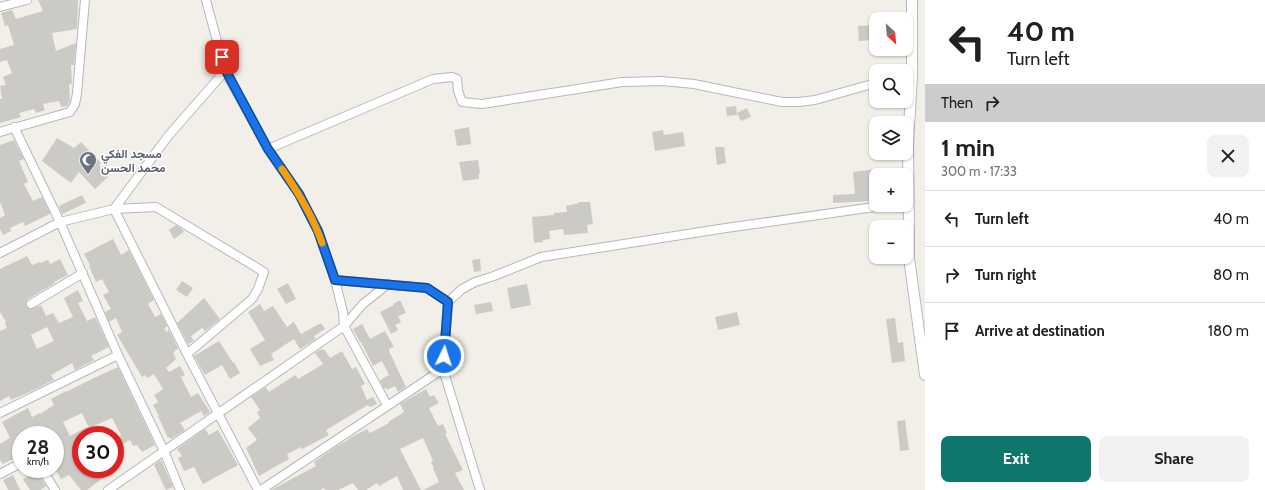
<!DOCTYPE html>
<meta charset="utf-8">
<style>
:root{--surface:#fff;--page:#f2f2f2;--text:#202124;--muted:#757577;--line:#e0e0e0;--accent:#0f766e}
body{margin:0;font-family:Cabin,Vazirmatn,sans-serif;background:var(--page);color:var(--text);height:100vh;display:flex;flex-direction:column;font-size:15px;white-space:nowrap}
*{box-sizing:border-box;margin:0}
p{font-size:13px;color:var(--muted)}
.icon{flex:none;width:22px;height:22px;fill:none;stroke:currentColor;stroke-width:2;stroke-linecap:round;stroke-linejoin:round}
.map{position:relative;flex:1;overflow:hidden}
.sheet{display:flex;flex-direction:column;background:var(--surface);width:340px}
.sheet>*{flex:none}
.top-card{background:#fff;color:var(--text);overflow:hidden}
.needle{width:26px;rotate:154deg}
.controls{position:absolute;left:869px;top:12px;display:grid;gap:8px}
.controls a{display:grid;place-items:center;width:44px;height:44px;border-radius:8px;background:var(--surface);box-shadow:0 1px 3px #0004;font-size:20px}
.speed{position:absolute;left:12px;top:426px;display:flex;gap:8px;font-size:20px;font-weight:700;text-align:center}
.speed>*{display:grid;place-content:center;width:52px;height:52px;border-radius:50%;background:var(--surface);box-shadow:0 1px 3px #0004;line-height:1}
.speed small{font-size:10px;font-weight:400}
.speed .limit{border:6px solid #d22;background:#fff;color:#111}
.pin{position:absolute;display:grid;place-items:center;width:34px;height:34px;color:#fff;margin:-17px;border-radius:8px;box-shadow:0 2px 6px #0006}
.me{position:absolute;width:44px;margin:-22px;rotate:4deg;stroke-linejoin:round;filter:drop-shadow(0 0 3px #0008)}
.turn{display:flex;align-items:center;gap:14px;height:84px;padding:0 16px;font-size:18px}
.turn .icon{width:52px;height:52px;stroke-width:2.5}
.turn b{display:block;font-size:28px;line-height:34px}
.then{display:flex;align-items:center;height:38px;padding:0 16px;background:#0003;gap:8px;font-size:15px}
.round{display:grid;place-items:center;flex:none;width:42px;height:42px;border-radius:8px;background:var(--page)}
.overview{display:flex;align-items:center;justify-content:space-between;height:68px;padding:0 16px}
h1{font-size:24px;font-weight:800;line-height:30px}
.cta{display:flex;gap:8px;margin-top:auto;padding:8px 16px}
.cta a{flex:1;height:46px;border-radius:8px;background:var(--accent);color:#fff;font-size:16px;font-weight:800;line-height:46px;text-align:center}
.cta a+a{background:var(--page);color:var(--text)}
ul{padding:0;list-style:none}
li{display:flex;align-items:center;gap:12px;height:56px;padding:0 16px;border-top:1px solid var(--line)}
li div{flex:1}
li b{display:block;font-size:15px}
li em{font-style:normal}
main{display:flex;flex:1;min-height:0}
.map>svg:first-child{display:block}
.building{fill:#cccac5;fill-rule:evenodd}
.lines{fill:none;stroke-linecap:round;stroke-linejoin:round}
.minor-casing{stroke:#b5b8bc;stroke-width:10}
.tertiary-casing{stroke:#b5b8bc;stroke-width:12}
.minor{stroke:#fff;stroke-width:8}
.tertiary{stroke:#fff;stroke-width:10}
.route-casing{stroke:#114b97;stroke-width:10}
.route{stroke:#1a73e8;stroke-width:7}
.slow{stroke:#f59e0b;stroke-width:7}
.labels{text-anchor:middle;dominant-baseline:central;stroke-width:3;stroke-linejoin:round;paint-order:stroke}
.worship-label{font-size:12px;font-weight:bold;fill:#5b616d;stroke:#fff;text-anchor:start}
</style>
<main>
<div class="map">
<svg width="925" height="490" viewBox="0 0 925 490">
<rect width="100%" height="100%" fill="#f1efe8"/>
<path class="building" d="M38,0H78L77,29L52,33L56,51L76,43L74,65H71L72,84H69L70,102L68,103L67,106L61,107L59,101L43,104L45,110L36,113L34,109L19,113L21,117L0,123V99H2L0,86L6,85L3,77L12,73L7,60L0,62V49L14,45L8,25L5,26L1,13L12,10L16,19L43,11Z
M876,25V40L859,41L858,26Z
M736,106L737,115L727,116L726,107Z
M747,108L751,117L741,121L737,113Z
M469,127L471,144L457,146L454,130Z
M663,130L664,135L683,132L685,146L655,151L652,132Z
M57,138L74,148L81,142L101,163L99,165L109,176L95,189L79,172L71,183L64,178L42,161Z
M14,140L24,159L19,161L28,182L24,184L33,201L42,197L50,213L48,215L25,226L23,222L10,228L11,231L3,235L0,229V218L5,215L0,202V145Z
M715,147H724L726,163L717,165Z
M478,160L480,173H479V179L463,181L459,162Z
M876,169V188H872L874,201L833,203V195L855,194L853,172Z
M82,195L86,203L62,214L59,206Z
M579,202H590L593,224L587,225L588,233L564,235L563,229L549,231L550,239L543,240V242L534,243L532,217L554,215V213L567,212L566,206L579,203Z
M176,225L182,229L184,232L174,239L169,230Z
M113,239L121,255L129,250L154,300L148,304L155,317L161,314L167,326L164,329L167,332L169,330L178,349L174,351L175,352L173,353L176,359L166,368L169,372L180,366L185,375L181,377L191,397L198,393L210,412L204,416L201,411L180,423L185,430L171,439L169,437L168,438L158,416H159L153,405L158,402L154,395L163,389L154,374L148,378L145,375L142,377L117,335L122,332L116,318L109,322L105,312L111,309L103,295L109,292L102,279L96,282L89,266L90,265L84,254Z
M27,256L32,265L40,262V263L48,260L50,264L60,259L68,275L54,282L55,283L28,299L26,304L27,307L31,309L41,305L46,316L53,313L59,323L73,317L64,298L78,290L83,301L78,303L87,321L95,317L109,347L91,356L94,360L75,370L72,363L51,375L54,380L32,391L11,400L9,396L0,401V331L7,328L5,323L6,322L0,312V269ZM47,327L54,341L37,349L31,335Z
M480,259L481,271L474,272L472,260Z
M182,281L193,288L187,297L176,290Z
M288,283L296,299L286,304L277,289Z
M527,284L531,305L511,309L507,288Z
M204,298L220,319L205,331L202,328L191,336L194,341L188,344L177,323Z
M400,300L406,313L398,316L401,322L395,325L398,330L391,334L380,312L394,305L393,304Z
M491,302L493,311L476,314L474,305Z
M260,304L264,311L273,306L287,327L294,322L301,334L321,323L325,329L314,336L316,339L300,349L294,339L271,354L274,360L260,366L250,349L265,340L248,312Z
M737,312L740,325L718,330L715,317Z
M895,318L898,343L903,342L905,361L892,363L886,319Z
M362,324L370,339L385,331L394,347L389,349V351L406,387L398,392L395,386L387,390L386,388L384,389L380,380L389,375L382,361L373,366L361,342H360L353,329Z
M219,341L233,363L234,362L240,373L230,379L222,365L205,375L194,356Z
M321,349L322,350L324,349L330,358L342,351L352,369L356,367L365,384L361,386L367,400L373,397L377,404L370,407L368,405L326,430L329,435L308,446L302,449L301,447L287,454L289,459L259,476L246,448L257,440L248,428L260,418L257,412L260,410L251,397L266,387L269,392L295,375L298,379L323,364L315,353Z
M118,367L155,445L142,452L137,445L133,446L130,440L115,448V439L121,435L112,418L89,428L82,413L63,422L70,436L87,427L92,435H81V444L76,447L81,454V469H105L108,474L87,490H81L69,475L61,479L55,469V435H21V455L3,464L0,460V444L10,438L2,422L28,408L32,417L40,413V414L54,405L51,399L66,391V392L92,379Z
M426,389L430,397L434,395L439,403L429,408L438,426L443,424L447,433L445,434L463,470L455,473L464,490H423L439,482L433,468H434L431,462L433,461L423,438L400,449L421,490H403L397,476L379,486L377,483L366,490H358L353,483L338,490H325L324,488L320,490H271L316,466L314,462L337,446L348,440V439L367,429L370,433L389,423L388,422L404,412L400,404Z
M905,420L909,450L900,451L897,421Z
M205,429L209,435L218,430L238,465L203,484L194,467L184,471L178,458L182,456L177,449Z
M161,460L173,487L166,490L154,465Z
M37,472L46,486L40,490H30L23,479Z
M13,475L20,490H8L3,480Z"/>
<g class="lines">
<defs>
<path id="minor" d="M0,7L27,0
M225,71L268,149L299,194L318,231L335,280L427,288L448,302L443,369L480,490
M14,127L60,222L118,355L164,451L180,490
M0,132L70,112L75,104L77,93L85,0
M268,149L433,79L452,77L457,79L458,91L462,102L482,104L622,82L662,81L694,84L782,102H799L815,100L876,83
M0,253L60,222L114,209L169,135L225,71L206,0
M335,280L343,312L344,326L387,405
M448,302L462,289L475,282L494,276L541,257L726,228L889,205
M31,304L83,273
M187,354L252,299L258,289L264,272L156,207L114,209L187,354L258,490
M0,413L118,355
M42,469L55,490
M0,474L21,463
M108,490L344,326L363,304L388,284
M261,490L443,369"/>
<path id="tertiary" d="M912,0V76L908,144L909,229V258L925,375"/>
</defs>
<use href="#minor" class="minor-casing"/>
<use href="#tertiary" class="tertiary-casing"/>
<use href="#minor" class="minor"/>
<use href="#tertiary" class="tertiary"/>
</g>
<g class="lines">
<defs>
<path id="route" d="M222,57L226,71L268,149L299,194L318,231L335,280L427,288L448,302L444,356"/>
</defs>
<use href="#route" class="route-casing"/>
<use href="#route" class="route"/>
<path class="slow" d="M282,169C298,192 313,216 322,243"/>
</g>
<defs>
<symbol id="mosque-pin" viewBox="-11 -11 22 30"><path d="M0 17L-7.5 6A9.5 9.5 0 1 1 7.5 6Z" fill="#6b7280" stroke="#fff"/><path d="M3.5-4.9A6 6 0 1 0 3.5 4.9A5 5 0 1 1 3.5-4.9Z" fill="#fff"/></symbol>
</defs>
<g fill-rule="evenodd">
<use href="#mosque-pin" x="78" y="150" width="20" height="27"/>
</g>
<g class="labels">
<g class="worship-label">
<text x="101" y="153">مسجد الفكي<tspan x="101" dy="14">محمد الحسن</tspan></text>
</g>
</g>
</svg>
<div class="controls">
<a><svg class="needle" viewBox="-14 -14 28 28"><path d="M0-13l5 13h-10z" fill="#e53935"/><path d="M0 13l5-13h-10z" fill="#757577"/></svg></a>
<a><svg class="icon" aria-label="search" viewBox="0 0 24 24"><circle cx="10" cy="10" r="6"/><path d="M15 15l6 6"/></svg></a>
<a><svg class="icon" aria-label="layers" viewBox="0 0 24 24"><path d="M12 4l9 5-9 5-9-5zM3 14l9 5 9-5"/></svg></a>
<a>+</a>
<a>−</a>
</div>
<div class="speed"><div>28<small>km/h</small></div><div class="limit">30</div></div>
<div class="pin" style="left:222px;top:57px;background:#d93025"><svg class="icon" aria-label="arrive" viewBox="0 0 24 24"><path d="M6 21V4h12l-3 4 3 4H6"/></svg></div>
<svg class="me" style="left:444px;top:356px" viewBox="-20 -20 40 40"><circle r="17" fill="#1a73e8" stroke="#fff" stroke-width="3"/><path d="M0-11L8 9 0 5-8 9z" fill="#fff"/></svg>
</div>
<section class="sheet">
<div class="top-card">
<div class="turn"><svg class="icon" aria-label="left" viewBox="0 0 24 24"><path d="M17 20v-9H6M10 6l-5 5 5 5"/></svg><div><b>40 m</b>Turn left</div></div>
<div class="then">Then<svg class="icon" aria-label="right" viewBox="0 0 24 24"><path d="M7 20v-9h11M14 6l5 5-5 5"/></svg></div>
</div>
<div class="overview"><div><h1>1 min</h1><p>300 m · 17:33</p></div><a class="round"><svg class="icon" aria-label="close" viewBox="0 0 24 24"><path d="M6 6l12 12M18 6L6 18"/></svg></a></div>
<ul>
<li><svg class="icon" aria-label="left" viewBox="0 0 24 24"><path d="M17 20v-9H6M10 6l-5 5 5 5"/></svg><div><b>Turn left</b></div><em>40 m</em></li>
<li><svg class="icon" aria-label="right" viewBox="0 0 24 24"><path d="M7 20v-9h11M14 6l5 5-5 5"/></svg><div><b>Turn right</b></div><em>80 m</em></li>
<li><svg class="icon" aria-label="arrive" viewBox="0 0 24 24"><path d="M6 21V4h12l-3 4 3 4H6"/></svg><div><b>Arrive at destination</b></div><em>180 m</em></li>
</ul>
<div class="cta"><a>Exit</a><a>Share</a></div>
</section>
</main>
